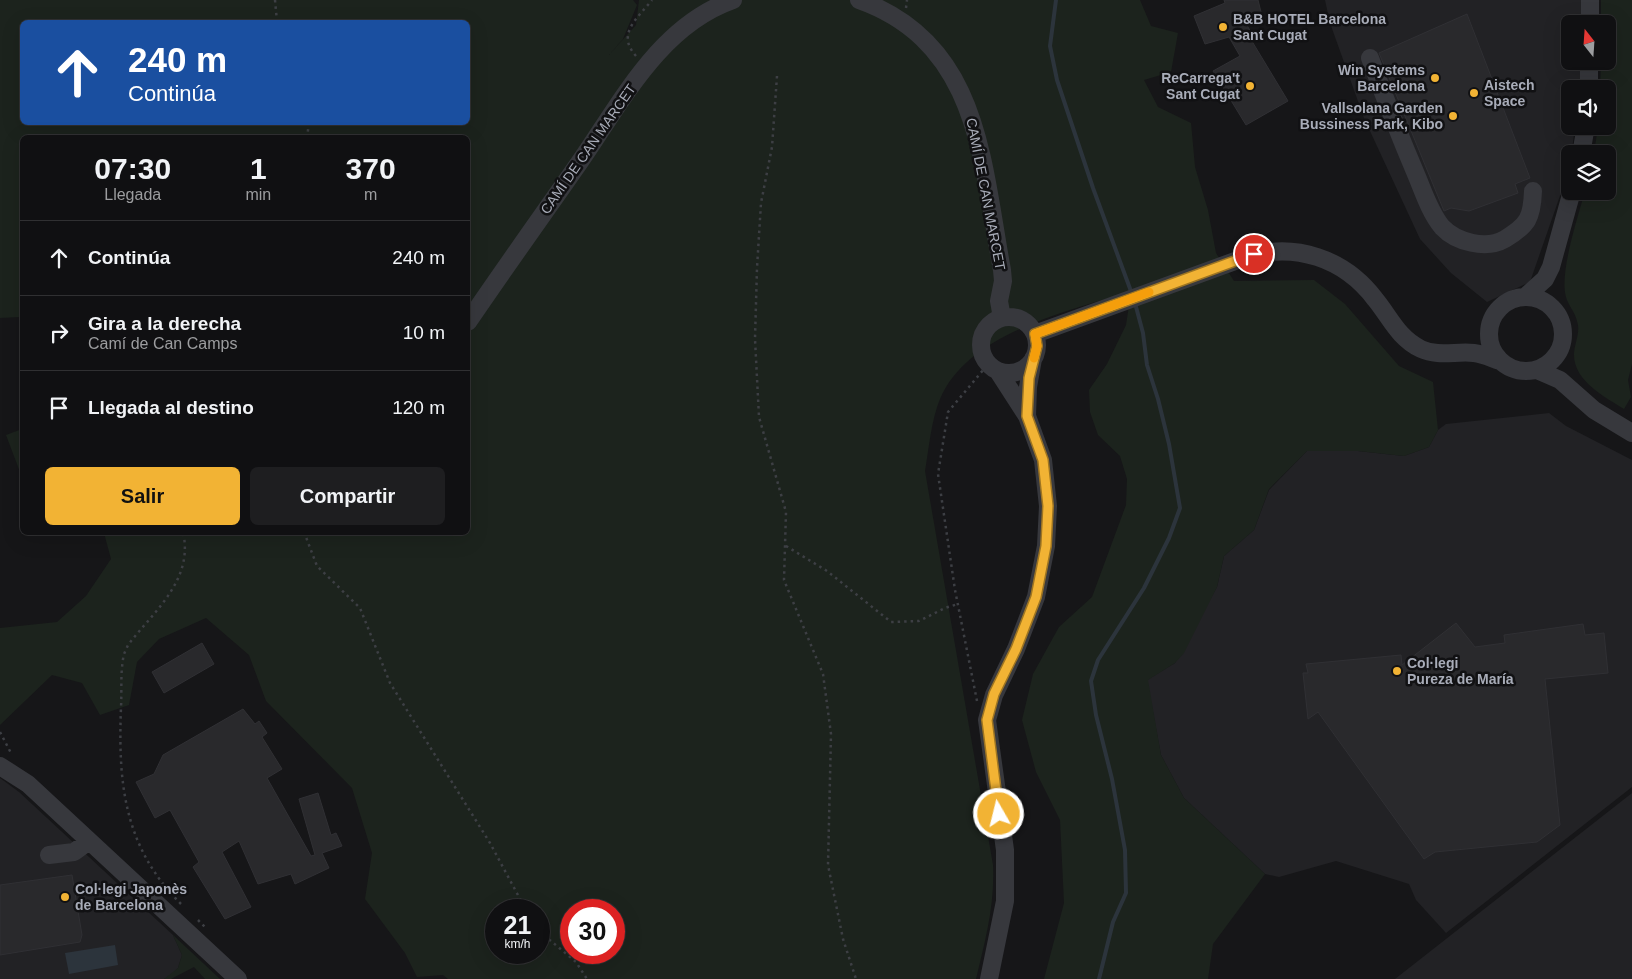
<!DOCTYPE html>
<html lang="es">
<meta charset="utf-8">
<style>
:root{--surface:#101012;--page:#1e1e20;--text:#f1f3f6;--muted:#9c9d9f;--line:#303032;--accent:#f2b334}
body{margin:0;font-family:Arial,sans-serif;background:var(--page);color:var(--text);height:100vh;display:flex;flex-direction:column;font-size:19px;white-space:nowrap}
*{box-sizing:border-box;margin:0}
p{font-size:16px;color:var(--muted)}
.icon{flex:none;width:28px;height:28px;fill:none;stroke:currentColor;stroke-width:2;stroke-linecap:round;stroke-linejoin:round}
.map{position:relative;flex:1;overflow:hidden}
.drawer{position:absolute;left:20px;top:135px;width:450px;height:400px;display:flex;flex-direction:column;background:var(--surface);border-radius:8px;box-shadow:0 5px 20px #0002,0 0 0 1px var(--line)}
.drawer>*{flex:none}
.hud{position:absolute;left:20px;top:20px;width:450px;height:105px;border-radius:8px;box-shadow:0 5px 20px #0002,0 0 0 1px var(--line);background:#1a4fa0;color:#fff;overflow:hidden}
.needle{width:32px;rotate:343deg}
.buttons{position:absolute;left:1561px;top:15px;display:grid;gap:10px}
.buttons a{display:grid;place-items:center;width:55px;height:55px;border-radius:8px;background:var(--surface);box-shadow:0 5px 20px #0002,0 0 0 1px var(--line);font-size:25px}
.speed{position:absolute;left:485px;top:899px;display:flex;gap:10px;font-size:25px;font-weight:700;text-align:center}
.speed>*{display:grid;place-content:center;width:65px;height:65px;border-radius:50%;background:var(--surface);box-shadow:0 5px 20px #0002,0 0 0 1px var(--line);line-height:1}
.speed small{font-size:12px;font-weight:400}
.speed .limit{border:8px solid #d22;background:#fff;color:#111}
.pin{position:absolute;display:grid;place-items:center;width:42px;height:42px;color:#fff;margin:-21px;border:2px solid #fff;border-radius:50%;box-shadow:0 1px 5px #0007}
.me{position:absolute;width:55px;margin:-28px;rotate:352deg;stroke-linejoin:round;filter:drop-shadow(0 0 4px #0008)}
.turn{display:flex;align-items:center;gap:18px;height:105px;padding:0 25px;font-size:22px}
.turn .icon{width:65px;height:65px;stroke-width:2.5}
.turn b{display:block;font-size:35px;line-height:42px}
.eta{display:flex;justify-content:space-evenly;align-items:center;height:85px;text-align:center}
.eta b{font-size:30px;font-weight:600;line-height:35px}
.primary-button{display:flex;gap:10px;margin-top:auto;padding:10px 25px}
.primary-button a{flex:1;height:58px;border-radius:8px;background:var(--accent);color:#111;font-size:20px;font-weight:600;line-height:58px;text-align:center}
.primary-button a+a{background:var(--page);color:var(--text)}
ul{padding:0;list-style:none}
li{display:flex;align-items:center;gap:15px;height:75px;padding:0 25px;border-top:1px solid var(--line)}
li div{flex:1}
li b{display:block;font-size:19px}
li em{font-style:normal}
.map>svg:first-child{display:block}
.built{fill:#222225}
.green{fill:#1c231d;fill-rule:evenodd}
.water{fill:#2c343c}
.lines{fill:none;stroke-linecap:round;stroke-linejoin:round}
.stream{stroke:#2c343c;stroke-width:4}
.building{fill:#29292c;stroke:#303034}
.path{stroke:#3d3f44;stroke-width:2.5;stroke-dasharray:2.5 4;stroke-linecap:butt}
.minor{stroke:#37383d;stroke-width:18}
.route-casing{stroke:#9d7422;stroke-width:12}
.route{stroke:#f2b334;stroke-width:9}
.slow{stroke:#f59e0b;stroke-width:9}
.poi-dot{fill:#f2b334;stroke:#111113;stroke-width:2}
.labels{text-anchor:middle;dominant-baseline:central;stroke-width:5;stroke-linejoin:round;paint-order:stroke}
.poi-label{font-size:14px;font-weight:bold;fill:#a8acb8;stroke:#111113;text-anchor:start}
.street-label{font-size:14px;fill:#a8acb8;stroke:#111113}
</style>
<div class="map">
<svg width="1632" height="979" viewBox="0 0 1632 979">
<rect width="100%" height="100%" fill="#161618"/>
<path class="built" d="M1325,0H1582L1583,24H1570V61H1582L1579,89H1570V126H1575L1570,167L1530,282L1487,302L1451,273L1420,239L1364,118L1330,23Z
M1549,413L1566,426L1632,460V787L1446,933L1416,900L1409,884L1336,861L1279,877L1265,874L1184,798L1161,755L1147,680L1175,663L1217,587L1224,556L1254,530L1269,490L1307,451H1358L1404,456L1429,447L1438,430L1446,424Z
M0,778L19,792L173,935L182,955L178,968L169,977L164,979H0Z
M1632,793V979H1395Z"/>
<path class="green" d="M0,0H633L637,5L623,39L609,55L636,25L639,0H1140L1151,26L1178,33L1171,72L1144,80L1158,107L1191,123L1195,167L1208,210L1216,253L1234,281L1314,280L1345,304L1399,366L1433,382L1438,430L1429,447L1404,456L1358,451H1307L1269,489L1254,530L1224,556L1217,587L1184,653L1175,663L1148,680L1161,755L1184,798L1265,874L1213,944L1208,979H1044L1064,903L1060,820L1036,772L1022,720L1033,674L1059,627L1092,597L1126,505L1127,479L1120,456L1098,435L1090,412L1089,390L1107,364L1126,325L1130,299L1128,292C1066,312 968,333 940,399C931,421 929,448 925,471L993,865C995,905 985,941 976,979H448L443,975L417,977L405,953L365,899L372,853L352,788L266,701L249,655L206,618L159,639L137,662L129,705L100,715L82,683L52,675L0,725V628L57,622L86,596L111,559L104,533L468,532V138H22V351L20,317L0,318ZM22,22H468V122H22ZM496,910H539V952H496ZM571,910H614V952H571Z
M1601,0H1632V364L1628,380L1631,397L1624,409C1605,397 1574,381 1574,355C1574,343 1581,333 1577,321C1575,312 1568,305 1566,297C1559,273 1578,217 1585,191H1608V154H1594L1598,126H1608V89H1600L1601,61H1608V24H1601Z
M22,429V473L20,472L6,435Z
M173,935L219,978L220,979H205L194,967L171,979H164L178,968L182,955Z"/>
<path class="water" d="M115,945L118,965L69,974L65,953Z"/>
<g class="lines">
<path class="stream" d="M1056,0L1050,46L1057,80L1093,188L1132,294
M1099,979L1113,922L1126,893L1125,850L1112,779L1096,715L1091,681L1098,660L1144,588L1169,538L1180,508L1169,444L1158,399L1147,365L1143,333L1135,303"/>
</g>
<path class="building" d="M1224,0H1258L1262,16L1245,22L1251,32L1247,33L1288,101L1246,125L1213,71L1240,56L1229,37L1205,44L1194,16L1225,3Z
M1467,14L1530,178L1515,184L1518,193L1469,211L1451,208L1444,211L1379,53Z
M1456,623L1475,647L1505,643L1504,635L1583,624L1585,635L1604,633L1608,673L1545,679L1560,825L1537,842L1435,852L1424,859L1318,712L1308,719L1303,673H1308L1306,664L1401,655L1402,665Z
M202,643L214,664L164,693L152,672Z
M243,709L255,724L259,721L267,733L262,737L282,769L267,778L311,856L315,855L299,799L318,793L331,835L336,833L342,846L322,853L329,868L295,884L291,874L258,884L239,841L222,852L251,907L225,919L193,867L199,862L170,810L155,818L136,782L154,774L163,755Z
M72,875L82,935L80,942L0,955V885Z"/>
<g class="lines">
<path class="path" d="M275,0L277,22
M906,8L907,0
M636,56C616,34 637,19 652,0
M777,76L772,147L761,203L757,268L755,339L759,417L786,512L784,580L823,674L831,734L828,865L843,939L856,979
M307,138L309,122
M304,532L317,566L360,608L390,683L490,843L526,910
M786,546L827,571L891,622L919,621L945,608L958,604
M977,701L955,590L938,474L948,412L984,369
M0,732L12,755
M181,904C124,847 118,784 121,707C122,690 120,672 124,654L128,645C154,611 194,580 183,532
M198,920L206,928
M539,931L576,962L587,979"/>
<path class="minor" d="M859,0C980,43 982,163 1002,270L1003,281L999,301L1002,318
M1590,0V24
M1370,58C1385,99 1401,139 1418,179C1424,194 1431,214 1442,227C1456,242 1486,250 1505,239C1528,225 1532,218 1533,191
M1589,89V61
M1581,154L1586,126
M1489 334a37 37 0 1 1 74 0a37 37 0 1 1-74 0Z
M1525,297L1545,279L1551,267L1572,191
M981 345a28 28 0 1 1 56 0a28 28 0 1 1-56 0Z
M468,322C504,269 542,216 579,163C621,103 659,26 733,0
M1035,334L1246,257C1295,242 1344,258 1375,299C1390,317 1398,338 1421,349C1438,357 1456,351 1474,353C1483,354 1491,358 1500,361
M1537,370L1560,380L1594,410L1632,433
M1027,416L1028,387L1033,359
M0,766L28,784L238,979
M49,855L74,852L89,841
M989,979L1005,901V850L987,720L994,695L1016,649L1036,597L1046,546L1048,506L1043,460L1027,416L998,371"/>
</g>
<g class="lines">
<defs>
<path id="route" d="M999,814L987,720L994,694L1016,649L1036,597L1046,546L1048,506L1043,460L1027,416L1029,378L1037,346L1035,334L1254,254"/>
</defs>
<use href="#route" class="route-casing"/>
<use href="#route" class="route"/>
<path class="slow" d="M1034,358L1037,346L1035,334L1149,292"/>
</g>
<g class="poi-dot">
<circle cx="1223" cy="27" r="5"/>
<circle cx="1435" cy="78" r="5"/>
<circle cx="1250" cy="86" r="5"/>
<circle cx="1474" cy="93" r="5"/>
<circle cx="1453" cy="116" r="5"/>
<circle cx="1397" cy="671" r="5"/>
<circle cx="65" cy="897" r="5"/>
</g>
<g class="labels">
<g class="poi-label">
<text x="1233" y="19">B&amp;B HOTEL Barcelona<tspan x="1233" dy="16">Sant Cugat</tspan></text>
<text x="1425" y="70" text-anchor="end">Win Systems<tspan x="1425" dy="16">Barcelona</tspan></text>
<text x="1240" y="78" text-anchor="end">ReCarrega't<tspan x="1240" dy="16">Sant Cugat</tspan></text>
<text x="1484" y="85">Aistech<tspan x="1484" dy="16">Space</tspan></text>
<text x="1443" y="108" text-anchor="end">Vallsolana Garden<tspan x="1443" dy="16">Bussiness Park, Kibo</tspan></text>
<text x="1407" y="663">Col·legi<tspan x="1407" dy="16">Pureza de María</tspan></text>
<text x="75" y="889">Col·legi Japonès<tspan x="75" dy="16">de Barcelona</tspan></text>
</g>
<g class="street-label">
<text transform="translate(588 149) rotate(-55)">CAMÍ DE CAN MARCET</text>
<text transform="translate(986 194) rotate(79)">CAMÍ DE CAN MARCET</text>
</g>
</g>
</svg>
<div class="buttons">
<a><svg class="needle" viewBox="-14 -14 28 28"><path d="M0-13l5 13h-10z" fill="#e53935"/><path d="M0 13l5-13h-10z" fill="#9c9d9f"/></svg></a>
<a><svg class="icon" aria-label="sound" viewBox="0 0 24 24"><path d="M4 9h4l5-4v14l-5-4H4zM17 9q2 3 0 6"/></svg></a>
<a><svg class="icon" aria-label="layers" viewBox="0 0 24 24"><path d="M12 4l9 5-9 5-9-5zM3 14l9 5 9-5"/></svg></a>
</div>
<div class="speed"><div>21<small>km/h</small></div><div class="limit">30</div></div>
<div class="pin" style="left:1254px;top:254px;background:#d93025"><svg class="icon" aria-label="arrive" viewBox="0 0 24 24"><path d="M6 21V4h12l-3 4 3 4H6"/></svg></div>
<svg class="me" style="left:999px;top:814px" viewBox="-20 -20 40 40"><circle r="17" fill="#f2b334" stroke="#fff" stroke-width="3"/><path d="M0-11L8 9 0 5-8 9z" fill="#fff"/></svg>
<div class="hud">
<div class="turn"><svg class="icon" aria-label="ahead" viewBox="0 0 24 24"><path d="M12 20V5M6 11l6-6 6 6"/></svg><div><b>240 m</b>Continúa</div></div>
</div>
<section class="drawer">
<div class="eta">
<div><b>07:30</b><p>Llegada</p></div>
<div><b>1</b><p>min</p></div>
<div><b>370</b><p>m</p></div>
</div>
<ul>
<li><svg class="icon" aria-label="ahead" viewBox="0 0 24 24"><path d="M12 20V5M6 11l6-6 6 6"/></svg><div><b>Continúa</b></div><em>240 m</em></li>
<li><svg class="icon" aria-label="right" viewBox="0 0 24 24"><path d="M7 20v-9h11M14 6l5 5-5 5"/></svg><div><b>Gira a la derecha</b><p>Camí de Can Camps</p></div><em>10 m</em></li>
<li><svg class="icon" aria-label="arrive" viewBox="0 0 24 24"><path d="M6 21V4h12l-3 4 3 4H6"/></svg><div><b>Llegada al destino</b></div><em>120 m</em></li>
</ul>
<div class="primary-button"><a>Salir</a><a>Compartir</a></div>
</section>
</div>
